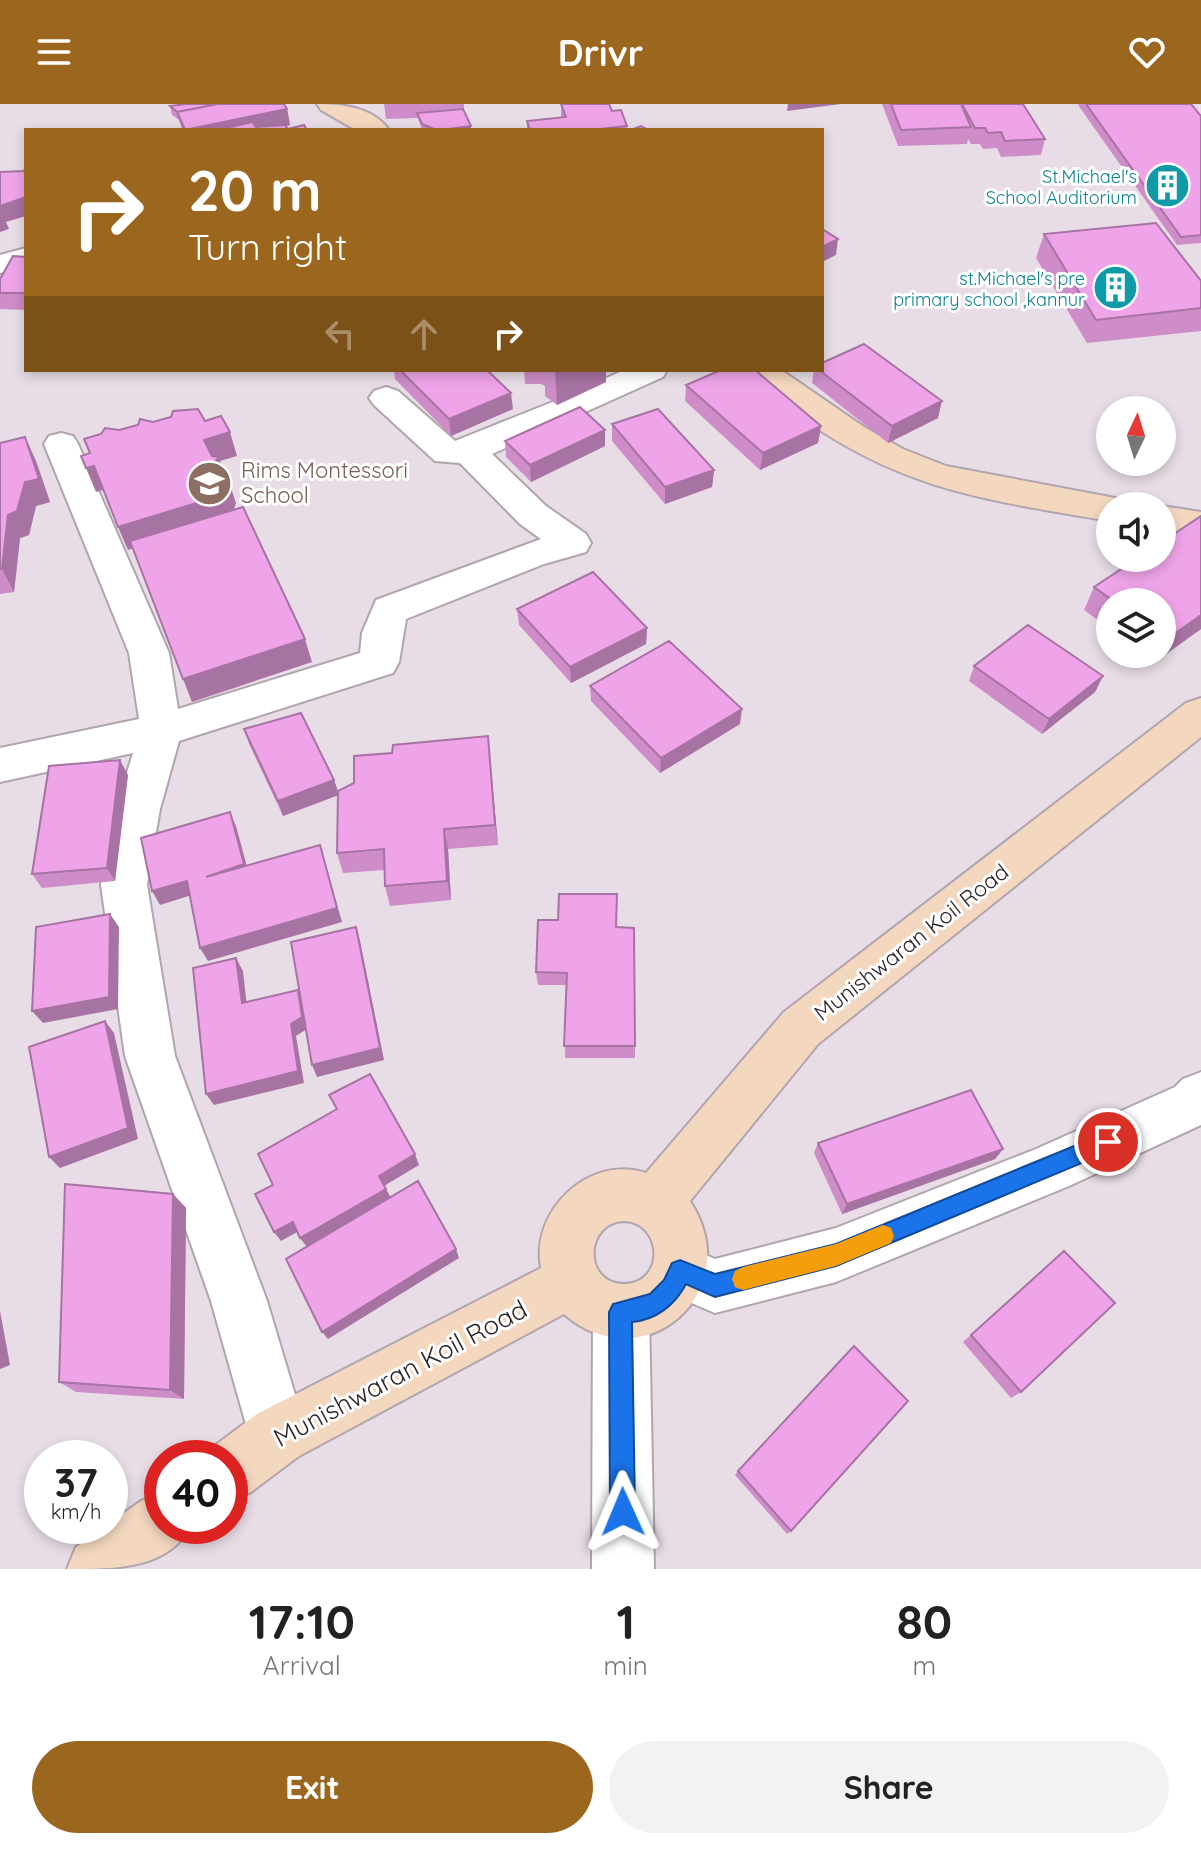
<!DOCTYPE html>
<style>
:root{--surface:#fff;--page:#f2f2f2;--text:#222;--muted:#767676;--accent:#9b661e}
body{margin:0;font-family:Quicksand,sans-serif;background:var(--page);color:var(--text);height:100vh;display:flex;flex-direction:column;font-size:30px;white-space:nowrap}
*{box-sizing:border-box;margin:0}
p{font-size:26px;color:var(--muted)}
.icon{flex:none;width:44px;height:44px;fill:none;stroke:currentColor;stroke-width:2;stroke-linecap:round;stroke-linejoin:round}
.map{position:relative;height:1465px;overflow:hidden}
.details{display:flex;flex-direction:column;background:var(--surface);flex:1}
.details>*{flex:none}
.top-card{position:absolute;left:24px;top:24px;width:800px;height:244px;border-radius:0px;box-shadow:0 4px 12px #0003;background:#9b661e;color:#fff;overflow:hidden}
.needle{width:52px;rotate:4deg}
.controls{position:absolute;left:1096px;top:292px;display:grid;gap:16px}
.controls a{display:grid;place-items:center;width:80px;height:80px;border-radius:50%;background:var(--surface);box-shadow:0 4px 12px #0003;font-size:40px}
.speed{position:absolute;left:24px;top:1336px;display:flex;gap:16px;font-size:40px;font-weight:700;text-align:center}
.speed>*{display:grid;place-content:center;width:104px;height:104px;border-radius:50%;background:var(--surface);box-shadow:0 4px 12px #0003;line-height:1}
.speed small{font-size:20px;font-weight:400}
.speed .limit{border:12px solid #d22;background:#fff;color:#111}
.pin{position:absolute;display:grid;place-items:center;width:68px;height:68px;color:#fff;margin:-34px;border:4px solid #fff;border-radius:50%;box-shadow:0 2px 8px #0007}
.me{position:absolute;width:88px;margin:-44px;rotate:359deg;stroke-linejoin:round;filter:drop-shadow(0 0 6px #0008)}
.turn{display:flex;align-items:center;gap:28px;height:168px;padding:0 32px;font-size:36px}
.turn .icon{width:104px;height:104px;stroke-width:2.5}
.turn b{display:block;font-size:56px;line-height:68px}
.lanes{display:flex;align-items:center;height:76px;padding:0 32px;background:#0003;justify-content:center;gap:40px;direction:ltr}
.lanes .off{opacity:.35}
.eta{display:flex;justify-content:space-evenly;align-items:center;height:136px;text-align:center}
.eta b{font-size:48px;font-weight:700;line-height:56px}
.cta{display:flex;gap:16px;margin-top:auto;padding:16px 32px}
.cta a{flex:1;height:92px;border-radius:48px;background:var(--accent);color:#fff;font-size:32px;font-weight:700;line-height:92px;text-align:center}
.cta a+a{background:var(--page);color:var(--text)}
header{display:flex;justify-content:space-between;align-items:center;height:104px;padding:0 32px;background:var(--accent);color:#fff;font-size:36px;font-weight:700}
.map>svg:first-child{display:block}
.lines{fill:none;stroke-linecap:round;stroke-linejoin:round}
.minor-casing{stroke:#b0a5af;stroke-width:4}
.tertiary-casing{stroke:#b0a5af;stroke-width:4}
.secondary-casing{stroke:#b0a5af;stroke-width:4}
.minor{fill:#fff;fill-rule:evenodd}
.tertiary{fill:#fff;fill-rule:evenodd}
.secondary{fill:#f4d7bf;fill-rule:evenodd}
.wall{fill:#ce8dc8}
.shaded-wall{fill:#a773a3}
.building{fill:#efa4e9;stroke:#a773a3;stroke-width:2}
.route{fill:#1a73e8;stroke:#114b97;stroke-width:2}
.slow{fill:#f59e0b}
.labels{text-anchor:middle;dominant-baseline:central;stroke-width:6;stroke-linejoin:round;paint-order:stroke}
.far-culture-label{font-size:18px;fill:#0d838f;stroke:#fff;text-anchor:end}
.education-label{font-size:22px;fill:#785e54;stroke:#fff;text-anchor:start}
.street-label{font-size:22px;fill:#292528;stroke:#fff}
.near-street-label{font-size:26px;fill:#292528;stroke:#fff}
</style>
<header><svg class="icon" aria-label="menu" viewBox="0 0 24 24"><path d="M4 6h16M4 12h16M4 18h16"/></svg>Drivr<svg class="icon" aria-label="heart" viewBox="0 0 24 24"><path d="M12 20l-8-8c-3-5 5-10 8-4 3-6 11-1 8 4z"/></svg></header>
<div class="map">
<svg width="1201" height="1465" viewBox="0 0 1201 1465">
<rect width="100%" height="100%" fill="#e8dde6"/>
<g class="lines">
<defs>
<path id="minor" d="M26,144V162L0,169V151Z
M624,266H667L663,273L492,350L546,402L586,430L591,439L586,448L544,460L406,515L399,558L393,569L179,637L160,705L147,781L175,952L267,1197L307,1331L299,1352L278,1360L257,1352L249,1331L211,1197L125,952L101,781L116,705L133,649L0,678V644L139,615L129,549L44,340L49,332L61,329L73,332L78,340L169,549L178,605L360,549L362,529L376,496L541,435L520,420L460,359L435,357L374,301L369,294L374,287L386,283L398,287L455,337L565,293Z
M1201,968V1021L1069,1082L836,1178L715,1209L661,1186L653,1167L661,1148L680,1140L715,1155L836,1124L1036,1045L1175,983L1183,975Z"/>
<path id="tertiary" d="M621,1180L641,1188L649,1208L654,1465H592L593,1208L601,1188Z"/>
<path id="secondary" d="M317,0C342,0 373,3 389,26H356L321,6Z
M744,266H781L864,323L903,345L946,362L1110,393L1123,396L1126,402H1110V417C986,396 900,386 795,309C778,296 755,284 744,266Z
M1160,402H1162L1201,408V434L1162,426Z
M1201,594V633L818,940L690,1097C749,1188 643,1279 564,1210L299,1352L251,1388L230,1397V1354H206L209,1346L257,1310L541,1164C530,1106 590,1050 646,1069L784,908L1186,599ZM624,1117C664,1119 665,1180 624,1180C583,1180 584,1119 624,1117Z
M162,1388V1422H191C168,1465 117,1465 67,1465L76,1443L110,1422V1419L141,1397Z"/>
</defs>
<use href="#minor" class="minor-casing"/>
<use href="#tertiary" class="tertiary-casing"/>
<use href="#secondary" class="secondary-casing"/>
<use href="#minor" class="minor"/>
<use href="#tertiary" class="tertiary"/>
<use href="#secondary" class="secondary"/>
</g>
<path class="wall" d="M384,0H464V7L471,26H422L418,14L386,15Z
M561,0L612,7L627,22V26H527V17L561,14Z
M882,0H1023L1045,35L1041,51L1001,53L997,44L983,45L980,40H971L968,35L967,40L898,42Z
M1079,0H1191L1201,12V139L1177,141L1078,1Z
M170,2L287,5L290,21L285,22L288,25L307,26H182L179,16L172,11Z
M1044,130L1201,177V227L1087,239L1036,154Z
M26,153V206L0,205V175Z
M394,266H487L513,305L451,332L395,275Z
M524,266H606V278L557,301L545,292V282L541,280H525Z
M814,266H822L938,314L888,339L812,279Z
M686,281L821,322L818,339L760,366L685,297Z
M612,320L714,366L712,383L665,400L612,337Z
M25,333L36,357L50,398L36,402L29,431L20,434L14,488L0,490V339Z
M505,337L605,342L531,378L506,353Z
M1201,412V525L1155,558L1144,550H1162V498H1110V525L1084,506L1094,483Z
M517,505L647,524L646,540L571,579L519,521Z
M974,562L1103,572L1095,588L1042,630L969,577Z
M590,582L740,620L660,669L591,597Z
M244,625L334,676L338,687L354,679L392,649L488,632L498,741L448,745L451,796L390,802L385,782L384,766L343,769L337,749V691L283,712L249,640Z
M128,671L115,777L42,784L32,770Z
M616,823L635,942V954H565L566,881H538L536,868Z
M818,1039L1003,1045L995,1055L842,1110L814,1049Z
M173,1090L186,1104L184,1295L76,1288L59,1278Z
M1064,1147L1021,1288L1011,1294L963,1238Z
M738,1367L791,1427L787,1430L735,1371Z"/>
<path class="shaded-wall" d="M788,0H841L787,7Z
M287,5L290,21L267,26H185Z
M471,22V26H441Z
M26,93V112L6,118L9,125L0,128V102Z
M838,135L836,151L822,158V143Z
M555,266H606V278L557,301Z
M511,289L513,305L451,332L449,315Z
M942,297L938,314L888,339L892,322Z
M821,322L818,339L760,366L763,349Z
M605,326V342L531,378L530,361Z
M230,328L237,352L220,357L226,377L220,385L204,336Z
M25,333L36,357L50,398L36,402L29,431L20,434L14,488L2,465L8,411Z
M94,362L103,386L96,388L86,364Z
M714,366L712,383L665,400V383Z
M228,375L236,399L234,405L236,412L128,446L118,423L226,382Z
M1201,511V525L1155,558L1159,550H1162V545L1167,535Z
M647,524L646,540L571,579L570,563Z
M305,535L312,558L192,598L183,575Z
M1103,572L1095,588L1042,630L1049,615Z
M742,605L740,620L660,669L661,654Z
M488,632L490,654L498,741L495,721Z
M120,656L128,671L115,777L107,764Z
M334,676L339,691L283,712L278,697Z
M230,708L236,722L250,774L213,787Z
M444,725L448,745L451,796L447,777Z
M320,741L342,818L208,857L200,844Z
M187,777L195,790L160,801L152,787Z
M110,810L119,823L118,905L43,919L32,907Z
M356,823L360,837L384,956L317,973L312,961Z
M236,854L243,867L248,912L242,899Z
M298,886L303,898L307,925L296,932L304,979L214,1001L206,990L291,920Z
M105,917L114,929L138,1035L60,1064L49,1053Z
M1003,1045L995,1055L842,1110L847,1100Z
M415,1050L419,1061L384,1082L379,1072Z
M386,1085L391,1094L307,1143L300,1134Z
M173,1090L186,1104L184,1295L170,1286Z
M293,1118L299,1127L281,1137L274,1128Z
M456,1145L459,1154L328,1235L322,1228Z
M0,1207L10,1261L0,1265Z"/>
<path class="building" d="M187,0H218L177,8L170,2Z
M218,0H284L287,5L185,26L177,8Z
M561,0H609L612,7L621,6L627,22L591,26H530L527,17L566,13Z
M891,0H961L971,23L901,26Z
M962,0H1023L1045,35L1005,37L1001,28L988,29L985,24H975Z
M1086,0H1191L1201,12V131L1181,133Z
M463,5L471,22L441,26H436L422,20L417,9Z
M252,18L256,23L285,21L288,25L304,21L307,26H218Z
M641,22L648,26H631Z
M26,62V93L0,102V68L24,67Z
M1156,119L1201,177V204L1096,216L1044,130Z
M822,125L838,135L822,143Z
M13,152L26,153V189H0V175Z
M864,240L942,297L892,322L819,266H822V259Z
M400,266H487L511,289L449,315Z
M721,266H755L821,322L763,349L686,281Z
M580,303L605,326L530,361L505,337Z
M198,305L205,317L221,312L230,328L204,336L212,352L219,353L212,361L220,372L228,375L226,382L229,389L118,423L94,362L86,364L81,352L90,349L84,335L101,330L105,324L119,326L138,321L140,315L153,318L171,313L173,307Z
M658,305L714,366L665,383L612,320Z
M25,333L39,375L25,378L17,407L8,411L2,465H0V339Z
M243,403L305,535L183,575L130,437Z
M1201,412V511L1167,535L1162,532V498H1115L1094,483L1138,454H1162V438Z
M593,468L647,524L570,563L517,505Z
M1028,521L1103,572L1049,615L974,562Z
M669,537L742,605L661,654L590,582Z
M301,609L334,676L278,697L244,625Z
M488,632L495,721L444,725L447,777L385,782L384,745L337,749L338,687L354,679V652L392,649L393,641Z
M120,656L107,764L32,770L49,662Z
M230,708L244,760L206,773L320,741L337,804L200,844L187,777L152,787L141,734Z
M559,790H617L616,823L634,824L635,942H564L567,869L536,868L538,816H558Z
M110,810L109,893L32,907L36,823Z
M356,823L380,944L312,961L291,838Z
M236,854L242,899L298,886L302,913L291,920L298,967L206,990L193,864Z
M105,917L128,1024L49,1053L29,943Z
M370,970L415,1050L379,1072L386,1085L300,1134L293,1118L274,1128L255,1090L273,1081L258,1050L337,1005L329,991Z
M971,986L1003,1045L847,1100L818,1039Z
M418,1077L456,1145L322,1228L286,1155Z
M65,1080L173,1090L170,1286L59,1278Z
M1064,1147L1115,1199L1021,1288L971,1231Z
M854,1242L908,1297L791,1427L738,1367Z"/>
<path class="route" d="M1108,1028L1115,1031L1118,1038L1115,1045L836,1162L715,1193L686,1180C675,1201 656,1216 632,1218L635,1408L632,1417L623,1420L614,1417L610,1408L609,1208L613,1200L650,1190L664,1176L672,1159L680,1156L715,1170L836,1140Z"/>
<path class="slow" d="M883,1121L891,1124L894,1132L891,1139L836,1162L743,1186L735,1183L732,1175L735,1167L743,1163L836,1140Z"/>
<defs>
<symbol id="building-disc" viewBox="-11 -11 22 22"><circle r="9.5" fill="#0f9aa8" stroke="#fff"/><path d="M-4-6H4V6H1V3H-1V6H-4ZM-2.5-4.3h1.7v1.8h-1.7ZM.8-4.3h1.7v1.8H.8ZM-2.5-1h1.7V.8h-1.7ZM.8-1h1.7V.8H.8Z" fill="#fff"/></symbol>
<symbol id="school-disc" viewBox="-11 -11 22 22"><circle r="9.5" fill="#8d6e63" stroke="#fff"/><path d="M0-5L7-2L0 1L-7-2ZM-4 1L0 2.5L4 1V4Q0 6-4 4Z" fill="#fff"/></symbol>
</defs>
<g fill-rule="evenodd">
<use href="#building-disc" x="1142" y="56" width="51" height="51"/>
<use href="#building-disc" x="1090" y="158" width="51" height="51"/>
<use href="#school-disc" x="184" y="354" width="51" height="51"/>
</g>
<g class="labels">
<g class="far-culture-label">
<text x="1137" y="72">St.Michael's<tspan x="1137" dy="21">School Auditorium</tspan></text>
<text x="1085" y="174">st.Michael's pre<tspan x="1085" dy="21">primary school ,kannur</tspan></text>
</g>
<g class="education-label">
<text x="241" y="366">Rims Montessori<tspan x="241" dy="25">School</tspan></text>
</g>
<g class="street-label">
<text transform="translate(911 838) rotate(-38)">Munishwaran Koil Road</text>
</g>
<g class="near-street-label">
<text transform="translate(400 1269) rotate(-28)">Munishwaran Koil Road</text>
</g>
</g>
</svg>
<div class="controls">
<a><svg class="needle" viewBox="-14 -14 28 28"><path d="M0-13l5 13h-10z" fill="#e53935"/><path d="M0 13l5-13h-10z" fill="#767676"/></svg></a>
<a><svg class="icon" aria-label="sound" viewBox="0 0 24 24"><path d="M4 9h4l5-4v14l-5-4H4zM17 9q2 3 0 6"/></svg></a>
<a><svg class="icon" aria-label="layers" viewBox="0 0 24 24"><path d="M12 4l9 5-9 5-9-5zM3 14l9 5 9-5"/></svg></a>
</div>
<div class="speed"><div>37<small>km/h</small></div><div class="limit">40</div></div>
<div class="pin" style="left:1108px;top:1038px;background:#d93025"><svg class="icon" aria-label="arrive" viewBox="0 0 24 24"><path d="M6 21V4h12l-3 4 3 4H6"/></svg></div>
<svg class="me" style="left:623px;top:1408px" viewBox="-20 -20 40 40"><path d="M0-17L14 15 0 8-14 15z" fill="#1a73e8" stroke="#fff" stroke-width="4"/></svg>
<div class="top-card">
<div class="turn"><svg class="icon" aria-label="right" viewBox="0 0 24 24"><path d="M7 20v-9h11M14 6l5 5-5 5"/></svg><div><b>20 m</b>Turn right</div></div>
<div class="lanes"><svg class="icon off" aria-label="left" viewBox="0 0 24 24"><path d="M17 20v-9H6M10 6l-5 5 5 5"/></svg><svg class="icon off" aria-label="ahead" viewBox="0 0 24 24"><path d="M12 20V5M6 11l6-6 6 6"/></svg><svg class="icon" aria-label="right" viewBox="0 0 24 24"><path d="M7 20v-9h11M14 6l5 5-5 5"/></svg></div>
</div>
</div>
<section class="details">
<div class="eta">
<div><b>17:10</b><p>Arrival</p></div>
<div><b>1</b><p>min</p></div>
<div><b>80</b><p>m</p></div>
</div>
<div class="cta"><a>Exit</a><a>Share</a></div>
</section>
